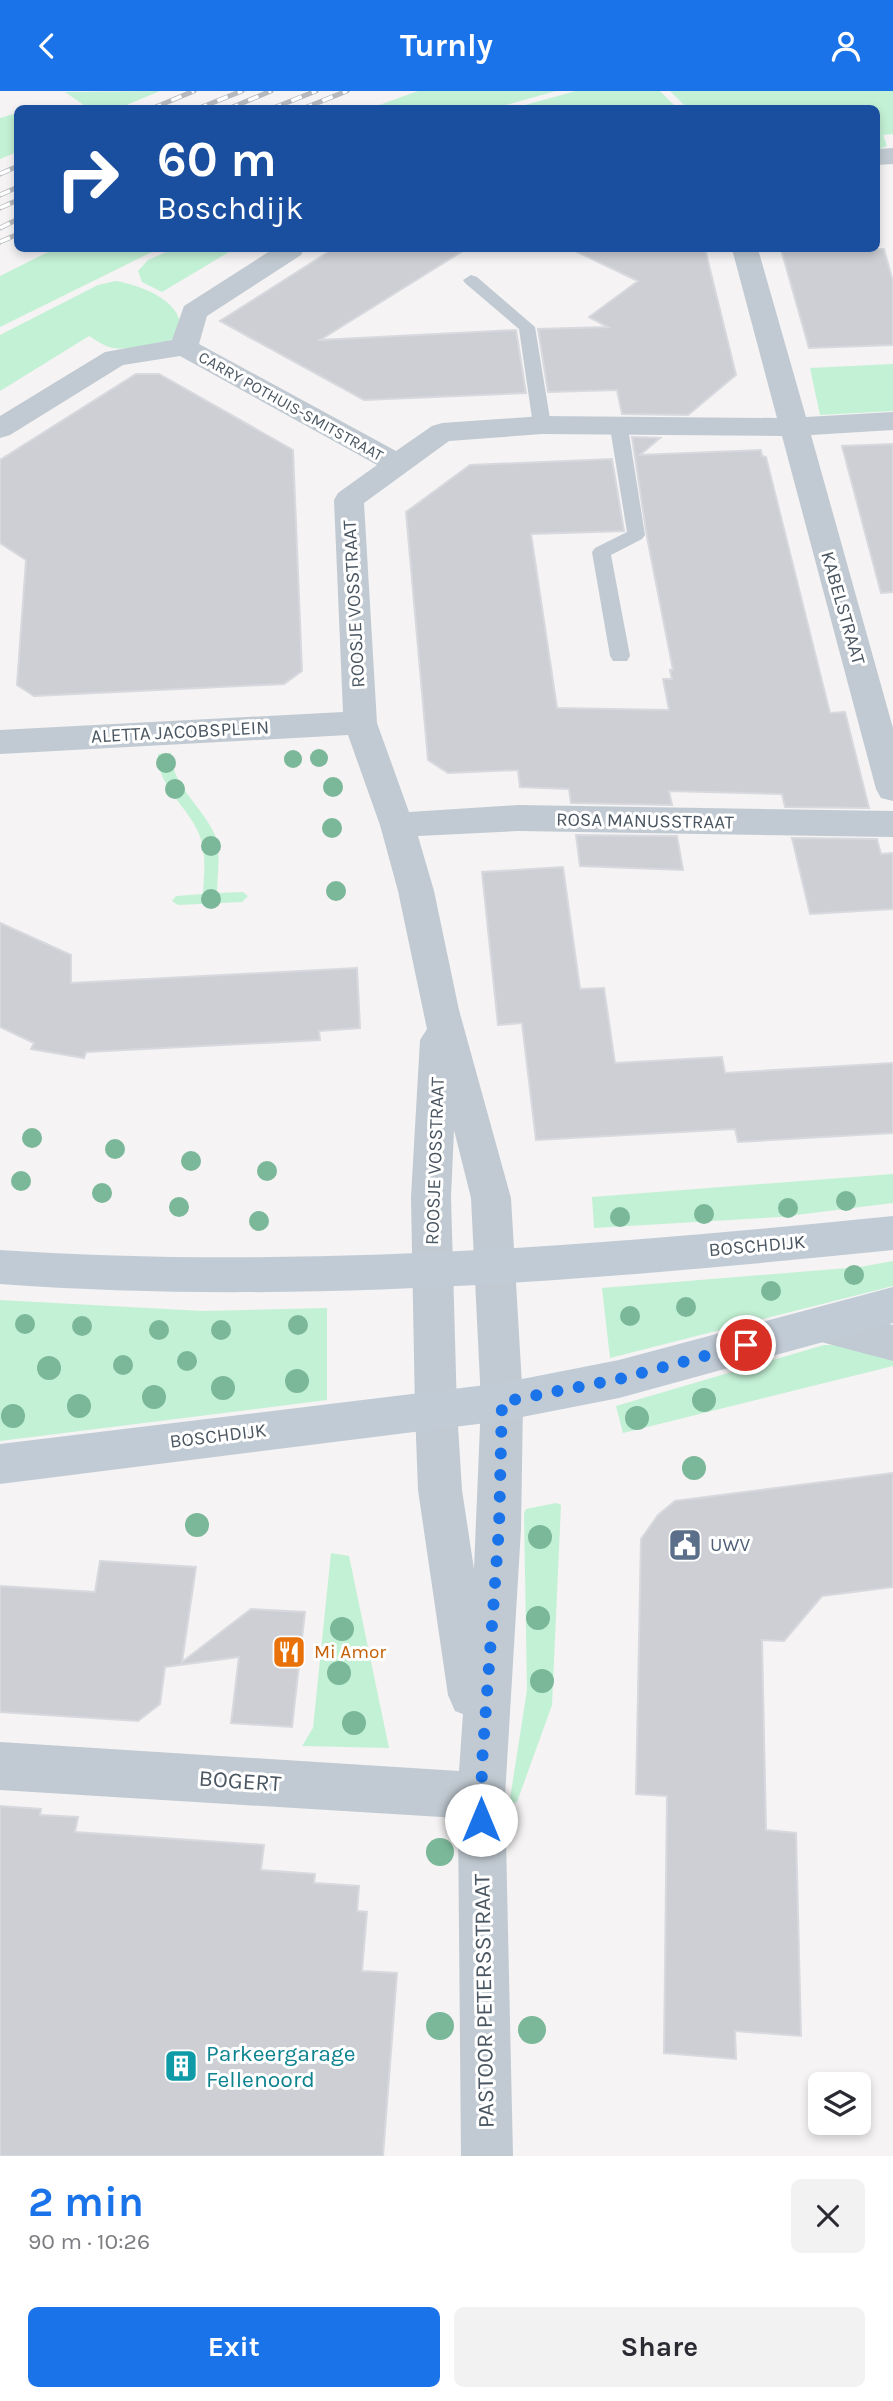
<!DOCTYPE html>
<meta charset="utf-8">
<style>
:root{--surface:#fff;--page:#f2f2f3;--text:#2b2b33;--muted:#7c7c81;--accent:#1a73e8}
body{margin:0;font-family:Karla,sans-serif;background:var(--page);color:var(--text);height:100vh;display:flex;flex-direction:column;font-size:26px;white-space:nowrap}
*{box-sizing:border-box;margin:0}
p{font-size:23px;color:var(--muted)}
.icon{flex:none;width:38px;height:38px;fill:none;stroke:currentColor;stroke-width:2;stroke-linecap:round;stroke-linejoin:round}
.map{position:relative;height:2065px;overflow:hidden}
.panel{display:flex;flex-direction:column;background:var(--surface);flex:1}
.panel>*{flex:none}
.top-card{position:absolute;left:14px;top:14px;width:866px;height:147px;border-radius:10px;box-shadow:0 4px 10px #0003;background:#1a4fa0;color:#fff;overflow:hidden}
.tools{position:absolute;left:808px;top:1981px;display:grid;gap:14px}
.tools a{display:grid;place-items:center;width:63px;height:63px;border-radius:10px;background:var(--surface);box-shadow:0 4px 10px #0003;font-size:35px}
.pin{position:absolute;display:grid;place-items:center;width:60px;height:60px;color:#fff;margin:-30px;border:4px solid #fff;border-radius:50%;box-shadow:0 2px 7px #0007}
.me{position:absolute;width:77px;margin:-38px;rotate:0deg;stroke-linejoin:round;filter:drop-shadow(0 0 5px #0008)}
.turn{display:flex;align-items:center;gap:24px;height:147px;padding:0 28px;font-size:32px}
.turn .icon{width:91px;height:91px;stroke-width:2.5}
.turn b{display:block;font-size:49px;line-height:60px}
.round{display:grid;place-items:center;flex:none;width:74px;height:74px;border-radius:10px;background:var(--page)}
.overview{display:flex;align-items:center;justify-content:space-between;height:119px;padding:0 28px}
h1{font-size:42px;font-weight:700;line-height:52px;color:var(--accent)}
.primary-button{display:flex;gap:14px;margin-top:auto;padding:14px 28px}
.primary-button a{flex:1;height:80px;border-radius:10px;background:var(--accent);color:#fff;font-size:28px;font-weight:700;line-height:80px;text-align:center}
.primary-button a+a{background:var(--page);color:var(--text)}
header{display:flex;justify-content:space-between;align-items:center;height:91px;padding:0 28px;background:var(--accent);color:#fff;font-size:32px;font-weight:700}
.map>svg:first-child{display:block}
.green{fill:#c3f1d5}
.building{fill:#cdcfd5;stroke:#d7d9de;stroke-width:2}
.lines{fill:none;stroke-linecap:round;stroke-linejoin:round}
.lane{fill:#c1cad2;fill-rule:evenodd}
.street{fill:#c1cad2;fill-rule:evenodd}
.secondary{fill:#c1cbd6;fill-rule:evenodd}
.rail-casing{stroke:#b5b8bd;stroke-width:5}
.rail{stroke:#fff;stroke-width:3.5;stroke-dasharray:11;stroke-linecap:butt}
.tree{fill:#7bb799}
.route{stroke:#1a73e8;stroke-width:12;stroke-dasharray:0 21.6}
.labels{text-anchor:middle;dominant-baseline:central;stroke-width:6;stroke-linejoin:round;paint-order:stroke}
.far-street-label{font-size:16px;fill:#4a5661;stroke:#fff}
.street-label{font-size:19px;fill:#4a5661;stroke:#fff}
.service-label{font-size:19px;fill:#4e5e75;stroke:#fff;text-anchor:start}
.food-label{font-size:19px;fill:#c56008;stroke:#fff;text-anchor:start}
.near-street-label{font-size:23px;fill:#4a5661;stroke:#fff}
.near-culture-label{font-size:23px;fill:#0d838f;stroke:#fff;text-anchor:start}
</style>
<header><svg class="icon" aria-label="back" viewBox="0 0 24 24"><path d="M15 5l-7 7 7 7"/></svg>Turnly<svg class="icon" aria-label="person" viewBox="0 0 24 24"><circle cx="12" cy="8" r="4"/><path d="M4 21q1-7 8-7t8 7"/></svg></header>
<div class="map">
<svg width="893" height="2065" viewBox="0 0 893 2065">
<rect width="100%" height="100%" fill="#f5f3f3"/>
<path class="green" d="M160,0L117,18L88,17L65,1Z
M418,0H556L495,17H371Z
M576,0H660L677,17H514Z
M670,0H893V43L883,44L887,55L877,59V18L687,17Z
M17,22V61L0,68V27Z
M54,158H158L0,236V185Z
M173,158H234L162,201L142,191L138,180L148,169Z
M116,190C139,194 175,207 180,231C182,236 181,242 176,246C167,254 125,259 113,257C105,256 96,249 89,245L0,300V244L98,194Z
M893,273V320L820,324L810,277Z
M171,662C172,695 201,714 214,742C222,758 217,784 217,802L243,801L248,805L242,811L178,814L172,810L176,805L203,803C204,783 207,762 199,743C188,715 157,696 158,663Z
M893,1083V1112L780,1126L594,1137L592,1106Z
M893,1170V1195L610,1267L602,1197L860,1176Z
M0,1209L203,1220L327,1217V1309L0,1350Z
M824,1254H839L893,1265V1275L623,1342L616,1315Z
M556,1412L561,1414L552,1614L517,1711L513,1712L510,1708L527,1599L524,1422L526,1418Z
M331,1462L349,1465L389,1657L302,1655L313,1637Z"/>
<path class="building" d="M333,158H466L320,249L516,239L526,302L364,309L220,230Z
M571,158H705L736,284L688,324L622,323L617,299L548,301L538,238L608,236L589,226L638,190Z
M781,158H884L893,191V254L809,257Z
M136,283H159L293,359L302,580L284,593L34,605L17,594L26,469L0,452V369Z
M632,346L660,347L640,364L761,359L762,365L766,366L830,622L845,621L869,717L785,716L782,703L669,700L672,714L571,712L569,698L520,696L518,679L448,682L428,669L406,421L470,374L612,368L624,440L531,443L557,617L669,619L663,588H672L670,579H673L647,446Z
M893,353V501L881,502L842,355Z
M576,744L677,745L683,779L580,775Z
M792,747L877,748L881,763L893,762V818L810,823Z
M563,776L580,898L604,897L615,972L722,966L725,982L893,972V1042L738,1051L735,1038L536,1049L522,932L498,934L482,781Z
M0,832L71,864V892L357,877L360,937L319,940L320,949L86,961L84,967L31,958L34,952L0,936Z
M893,1382V1496L822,1505L784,1550L762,1549L766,1739L796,1742L801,1945L735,1940L736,1968L664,1962L667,1705L636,1703L641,1448L658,1424L675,1410Z
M100,1470L196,1476L182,1571L251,1518L305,1521L292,1636L231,1632L239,1566L165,1576L160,1613L138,1630L0,1621V1495L95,1501Z
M0,1715L41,1718L40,1724L78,1726L75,1741L264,1754L261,1779L315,1783L314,1792L359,1795L357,1820L367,1821L362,1880L397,1882L383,2065H0Z"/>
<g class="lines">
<path class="lane" d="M471,184L477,186L535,236L551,334L548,338H536L533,334L519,238L465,192L463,189Z
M619,332L628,337L645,444L642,448L611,464L630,565L627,570H613L610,565L592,461L595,457L627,441L610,337Z"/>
<path class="street" d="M893,57V73L877,74V58Z
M273,158H304L301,164L207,225L199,253L396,360L432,335L442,332L542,325L777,327L732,158H758L806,326L893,321V339L811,344L893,637V710L881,707L876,698L782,345L542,343L449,350L364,412L377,632L409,721L518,714L893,720V746L518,740L418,745L434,800L459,919L511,1107L523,1311L521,1438L505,1705L513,2065H461L458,1727L0,1699V1651L459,1680L463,1623L455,1620L448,1604L418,1399L415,1319L411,1106L420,949L427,938L398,800L380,734L348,644L0,663V639L343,621L334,409L338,402L377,374L180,265L123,274L10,344L0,347V325L105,261L172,249L184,215ZM454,1039L471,1107L481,1311L474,1478L462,1399L457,1319L451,1106Z
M821,1216L893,1234V1270L806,1247L800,1234L806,1221Z"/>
<path class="secondary" d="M893,1125V1159C596,1189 298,1215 0,1193V1159C298,1179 596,1155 893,1125Z
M893,1196V1232L619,1307L502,1330L0,1393V1353L502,1292L619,1269Z"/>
<defs>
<path id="rail" d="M151,18L194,0
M197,18L242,0
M228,18L271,0
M271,18L316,0
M302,18L347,0
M0,83L18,75
M0,104L18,96
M0,117L18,109
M0,137L18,128
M0,151L18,143"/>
</defs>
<use href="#rail" class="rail-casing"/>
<use href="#rail" class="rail"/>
</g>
<g class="tree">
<circle cx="319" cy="667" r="9"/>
<circle cx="293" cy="668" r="9"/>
<circle cx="166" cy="672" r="10"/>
<circle cx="333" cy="696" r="10"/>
<circle cx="175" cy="698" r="10"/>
<circle cx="332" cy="737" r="10"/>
<circle cx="211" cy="755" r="10"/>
<circle cx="336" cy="800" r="10"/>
<circle cx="211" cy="808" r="10"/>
<circle cx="32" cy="1047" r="10"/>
<circle cx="115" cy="1058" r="10"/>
<circle cx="191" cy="1070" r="10"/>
<circle cx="267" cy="1080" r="10"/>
<circle cx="21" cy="1090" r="10"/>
<circle cx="102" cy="1102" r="10"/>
<circle cx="846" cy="1110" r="10"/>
<circle cx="179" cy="1116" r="10"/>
<circle cx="788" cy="1117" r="10"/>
<circle cx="704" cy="1123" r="10"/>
<circle cx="620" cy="1126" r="10"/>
<circle cx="259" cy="1130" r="10"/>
<circle cx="854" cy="1184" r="10"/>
<circle cx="771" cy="1200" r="10"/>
<circle cx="686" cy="1216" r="10"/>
<circle cx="630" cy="1225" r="10"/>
<circle cx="25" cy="1233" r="10"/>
<circle cx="298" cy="1234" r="10"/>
<circle cx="82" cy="1235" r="10"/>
<circle cx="159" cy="1239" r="10"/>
<circle cx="221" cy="1239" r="10"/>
<circle cx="187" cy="1270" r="10"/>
<circle cx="123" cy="1274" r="10"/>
<circle cx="49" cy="1277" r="12"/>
<circle cx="297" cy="1290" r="12"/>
<circle cx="223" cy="1297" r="12"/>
<circle cx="154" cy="1306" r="12"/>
<circle cx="704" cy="1309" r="12"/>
<circle cx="79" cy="1315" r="12"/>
<circle cx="13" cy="1325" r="12"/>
<circle cx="637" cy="1327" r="12"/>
<circle cx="694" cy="1377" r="12"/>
<circle cx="197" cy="1434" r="12"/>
<circle cx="540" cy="1446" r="12"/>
<circle cx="538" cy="1527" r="12"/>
<circle cx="342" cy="1538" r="12"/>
<circle cx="339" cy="1582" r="12"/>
<circle cx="542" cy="1590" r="12"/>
<circle cx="354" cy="1632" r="12"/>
<circle cx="440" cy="1761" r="14"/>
<circle cx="440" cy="1935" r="14"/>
<circle cx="532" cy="1939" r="14"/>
</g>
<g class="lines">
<path class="route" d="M481,1729L482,1672L499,1437L502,1311L619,1288L746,1254"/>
</g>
<defs>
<symbol id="civic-square" viewBox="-11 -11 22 22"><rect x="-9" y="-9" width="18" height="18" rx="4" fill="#5c6f8a" stroke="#fff"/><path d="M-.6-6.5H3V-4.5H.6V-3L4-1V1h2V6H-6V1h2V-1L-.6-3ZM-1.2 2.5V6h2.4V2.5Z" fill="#fff"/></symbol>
<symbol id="restaurant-square" viewBox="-11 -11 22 22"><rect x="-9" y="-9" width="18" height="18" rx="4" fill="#e8710a" stroke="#fff"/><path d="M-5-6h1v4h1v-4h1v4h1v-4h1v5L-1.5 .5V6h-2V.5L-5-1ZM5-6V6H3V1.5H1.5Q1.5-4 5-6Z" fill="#fff"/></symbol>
<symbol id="building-square" viewBox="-11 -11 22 22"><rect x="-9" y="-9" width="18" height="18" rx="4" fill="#0f9aa8" stroke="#fff"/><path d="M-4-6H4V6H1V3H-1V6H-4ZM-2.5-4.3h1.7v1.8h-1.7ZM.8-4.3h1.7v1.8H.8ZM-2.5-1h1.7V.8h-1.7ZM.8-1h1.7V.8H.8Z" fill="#fff"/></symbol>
</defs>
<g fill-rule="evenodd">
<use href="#civic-square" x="666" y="1435" width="38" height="38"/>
<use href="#restaurant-square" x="270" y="1542" width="38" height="38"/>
<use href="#building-square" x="162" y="1956" width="38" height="38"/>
</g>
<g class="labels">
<g class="far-street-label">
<text transform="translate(291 315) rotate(29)">CARRY POTHUIS-SMITSTRAAT</text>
</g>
<g class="street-label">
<text transform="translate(354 513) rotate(-93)">ROOSJE VOSSTRAAT</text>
<text transform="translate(843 517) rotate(74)">KABELSTRAAT</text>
<text transform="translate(180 641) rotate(-3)">ALETTA JACOBSPLEIN</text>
<text transform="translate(645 730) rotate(1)">ROSA MANUSSTRAAT</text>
<text transform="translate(435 1070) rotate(-88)">ROOSJE VOSSTRAAT</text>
<text transform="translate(757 1155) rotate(-5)">BOSCHDIJK</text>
<text transform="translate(218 1345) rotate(-7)">BOSCHDIJK</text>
</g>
<g class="service-label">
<text x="710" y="1454">UWV</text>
</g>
<g class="food-label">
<text x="314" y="1561">Mi Amor</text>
</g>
<g class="near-street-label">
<text transform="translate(240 1690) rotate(4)">BOGERT</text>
<text transform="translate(484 1910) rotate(-91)">PASTOOR PETERSSTRAAT</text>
</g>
<g class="near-culture-label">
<text x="206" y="1962">Parkeergarage<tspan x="206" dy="26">Fellenoord</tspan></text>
</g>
</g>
</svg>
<div class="tools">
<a><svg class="icon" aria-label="layers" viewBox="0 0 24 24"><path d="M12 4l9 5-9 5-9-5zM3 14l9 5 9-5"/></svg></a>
</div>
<div class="pin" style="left:746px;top:1254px;background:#d93025"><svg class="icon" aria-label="arrive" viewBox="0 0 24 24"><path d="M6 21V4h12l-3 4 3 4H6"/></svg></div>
<svg class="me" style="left:481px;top:1729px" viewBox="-20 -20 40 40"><circle r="19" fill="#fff"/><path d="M0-13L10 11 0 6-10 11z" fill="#1a73e8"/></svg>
<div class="top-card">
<div class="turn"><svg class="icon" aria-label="right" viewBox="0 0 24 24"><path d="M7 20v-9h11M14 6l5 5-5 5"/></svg><div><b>60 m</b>Boschdijk</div></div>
</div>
</div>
<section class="panel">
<div class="overview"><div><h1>2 min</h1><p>90 m · 10:26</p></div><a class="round"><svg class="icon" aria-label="close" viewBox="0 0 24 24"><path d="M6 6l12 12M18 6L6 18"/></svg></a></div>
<div class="primary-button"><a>Exit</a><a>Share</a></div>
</section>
